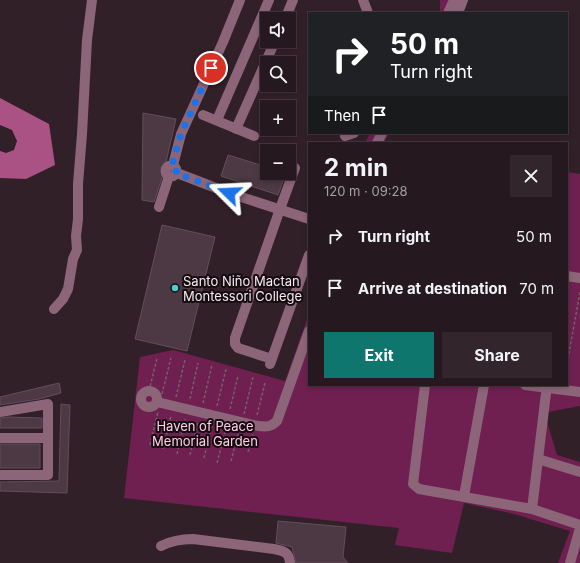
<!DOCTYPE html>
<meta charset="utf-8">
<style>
:root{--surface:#26181f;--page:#32252c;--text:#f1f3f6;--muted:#a4a0a4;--line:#42373d;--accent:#0f766e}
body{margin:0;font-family:Inter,sans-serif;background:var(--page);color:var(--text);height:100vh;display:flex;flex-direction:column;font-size:15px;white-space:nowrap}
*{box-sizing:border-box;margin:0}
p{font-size:13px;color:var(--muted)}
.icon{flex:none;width:22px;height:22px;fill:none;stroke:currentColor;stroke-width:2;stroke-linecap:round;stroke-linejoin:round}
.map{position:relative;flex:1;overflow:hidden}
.details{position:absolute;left:308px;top:142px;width:260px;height:244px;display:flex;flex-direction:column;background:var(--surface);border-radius:0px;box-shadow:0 2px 6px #0003,0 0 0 1px var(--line)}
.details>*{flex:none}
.top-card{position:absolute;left:308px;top:12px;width:260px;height:122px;border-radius:0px;box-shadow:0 2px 6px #0003,0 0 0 1px var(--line);background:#202124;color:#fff;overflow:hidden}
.fabs{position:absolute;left:260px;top:12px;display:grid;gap:8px}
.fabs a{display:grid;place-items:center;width:36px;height:36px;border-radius:0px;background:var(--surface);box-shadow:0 2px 6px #0003,0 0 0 1px var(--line);font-size:20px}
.pin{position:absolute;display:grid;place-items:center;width:34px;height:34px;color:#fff;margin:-17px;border:2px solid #fff;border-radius:50%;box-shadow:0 1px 4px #0007}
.me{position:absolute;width:44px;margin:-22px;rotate:291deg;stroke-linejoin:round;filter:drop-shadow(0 0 3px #0008)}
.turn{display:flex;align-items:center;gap:14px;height:84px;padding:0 16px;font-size:18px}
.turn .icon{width:52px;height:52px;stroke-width:2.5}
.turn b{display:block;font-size:28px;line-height:34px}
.then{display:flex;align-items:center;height:38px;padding:0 16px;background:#0003;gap:8px;font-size:15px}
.round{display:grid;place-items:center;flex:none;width:42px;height:42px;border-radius:0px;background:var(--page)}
.overview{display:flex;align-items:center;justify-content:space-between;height:68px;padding:0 16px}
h1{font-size:24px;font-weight:700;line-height:30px}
.action{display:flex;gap:8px;margin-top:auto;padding:8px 16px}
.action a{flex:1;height:46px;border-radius:0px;background:var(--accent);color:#fff;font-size:16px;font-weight:700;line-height:46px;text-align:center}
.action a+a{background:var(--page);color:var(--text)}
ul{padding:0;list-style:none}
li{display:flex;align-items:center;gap:12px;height:52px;padding:0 16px}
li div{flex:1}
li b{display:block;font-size:15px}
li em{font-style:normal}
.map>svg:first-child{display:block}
.green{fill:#702050}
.water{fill:#a95283}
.building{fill:#4d3943;stroke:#634d58}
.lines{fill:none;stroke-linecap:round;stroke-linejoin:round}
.path{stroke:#726169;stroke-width:1.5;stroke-dasharray:3 2;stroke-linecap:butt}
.minor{stroke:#8c6579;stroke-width:10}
.route{stroke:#1a73e8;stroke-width:7;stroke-dasharray:0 12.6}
.poi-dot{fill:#52cdcf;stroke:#150c10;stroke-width:1.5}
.labels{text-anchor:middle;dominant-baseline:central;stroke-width:4;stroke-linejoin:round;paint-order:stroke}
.poi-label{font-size:13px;fill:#f7eaf0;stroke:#150c10;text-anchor:start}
.park-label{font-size:13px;fill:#ffcee6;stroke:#150c10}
</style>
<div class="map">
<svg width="580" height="563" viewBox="0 0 580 563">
<rect width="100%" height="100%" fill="#322029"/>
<path class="green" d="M440,0H459L454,13H440Z
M370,133H389L385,141L396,143H365Z
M567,172L580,174V406L548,412L546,418L557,455L580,462V563H558L570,531L514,514L464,503L452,553L395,545L399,528L124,498L140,357L173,350L285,381L309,314V385H567Z"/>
<path class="water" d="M0,98L49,124L55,165L26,179L0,178V151L6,153L14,150L17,141L12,130L0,125Z"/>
<path class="building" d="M143,113L176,119L163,175L154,202L142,200Z
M228,155L267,167V173H286L278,195L221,176Z
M162,225L215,237L187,351L135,339Z
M59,383L61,393L39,399L0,405V397Z
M61,404L70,405L67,493L0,491V482L59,481Z
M7,417L42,418V428H0V418Z
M0,444H40V468H0Z
M278,521L346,527L343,557L348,563H296L292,547L276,543Z"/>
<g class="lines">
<path class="path" d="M567,364L580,292
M149,391L157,358
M162,394L171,358
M176,397L185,360
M190,399L198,363
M203,403L212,365
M217,406L226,369
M230,409L238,376
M244,414L253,377
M257,415L265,383
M150,445L158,412
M163,449L171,416
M248,452L253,434
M177,454L185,419
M190,455L198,422
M204,458L212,425
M231,461L239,431
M217,463L226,428"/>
<path class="minor" d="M363,0L368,13
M448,13L454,0
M458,13L463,0
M285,19L293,0
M203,115L254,136
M217,120L269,0
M236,129L275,41
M345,136L354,133
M377,143L382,133
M173,165L181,134L223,42L240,0
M165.5 171a5.5 5.5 0 1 1 11 0a5.5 5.5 0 1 1-11 0Z
M177,173L229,193L309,219
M159,207L169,176
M567,276L580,278
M54,309L63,299L68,289L73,259L77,250L76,236L78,219V184L82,134L87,40L92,0
M272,359L238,348L235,344V338L280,209L295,168
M270,364L309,255
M425,385L413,484L419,489L532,509L547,385
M525,385L580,392
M141 399a8 8 0 1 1 16 0a8 8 0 1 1-16 0Z
M157,402L258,426C267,427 271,427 277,421L309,331
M0,412L48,404V475H0
M0,438H48
M538,459L580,472
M464,496L484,385
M532,509L580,525
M161,546C171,541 182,539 193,539L274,549C284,551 289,552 290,563
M570,563L580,528"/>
</g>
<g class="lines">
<path class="route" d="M211,68L181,134L172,165L177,169L176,173L229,193"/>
</g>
<circle class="poi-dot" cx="175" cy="288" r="4"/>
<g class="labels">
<g class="poi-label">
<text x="183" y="281">Santo Niño Mactan<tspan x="183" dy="15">Montessori College</tspan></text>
</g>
<g class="park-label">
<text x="205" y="426">Haven of Peace<tspan x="205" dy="15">Memorial Garden</tspan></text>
</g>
</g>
</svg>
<div class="fabs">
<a><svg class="icon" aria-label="sound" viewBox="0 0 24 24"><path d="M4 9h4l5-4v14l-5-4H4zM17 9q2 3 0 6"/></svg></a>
<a><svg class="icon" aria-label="search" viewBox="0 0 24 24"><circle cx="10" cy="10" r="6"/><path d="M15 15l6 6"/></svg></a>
<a>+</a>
<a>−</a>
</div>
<div class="pin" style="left:211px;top:68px;background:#d93025"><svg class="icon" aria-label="arrive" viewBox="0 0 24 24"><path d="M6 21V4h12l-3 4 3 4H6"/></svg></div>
<svg class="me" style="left:229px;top:193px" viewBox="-20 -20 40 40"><path d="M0-17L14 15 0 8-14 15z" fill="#1a73e8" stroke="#fff" stroke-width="4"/></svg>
<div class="top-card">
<div class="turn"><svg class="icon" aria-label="right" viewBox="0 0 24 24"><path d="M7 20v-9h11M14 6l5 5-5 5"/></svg><div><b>50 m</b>Turn right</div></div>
<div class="then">Then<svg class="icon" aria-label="arrive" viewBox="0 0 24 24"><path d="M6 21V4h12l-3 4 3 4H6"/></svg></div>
</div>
<section class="details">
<div class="overview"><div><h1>2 min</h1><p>120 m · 09:28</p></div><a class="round"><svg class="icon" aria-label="close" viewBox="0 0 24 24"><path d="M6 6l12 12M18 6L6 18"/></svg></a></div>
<ul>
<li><svg class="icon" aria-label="right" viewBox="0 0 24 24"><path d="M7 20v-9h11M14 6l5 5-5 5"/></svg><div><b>Turn right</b></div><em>50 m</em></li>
<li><svg class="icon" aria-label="arrive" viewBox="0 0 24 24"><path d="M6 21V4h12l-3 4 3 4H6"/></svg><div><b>Arrive at destination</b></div><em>70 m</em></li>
</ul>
<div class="action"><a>Exit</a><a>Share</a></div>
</section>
</div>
